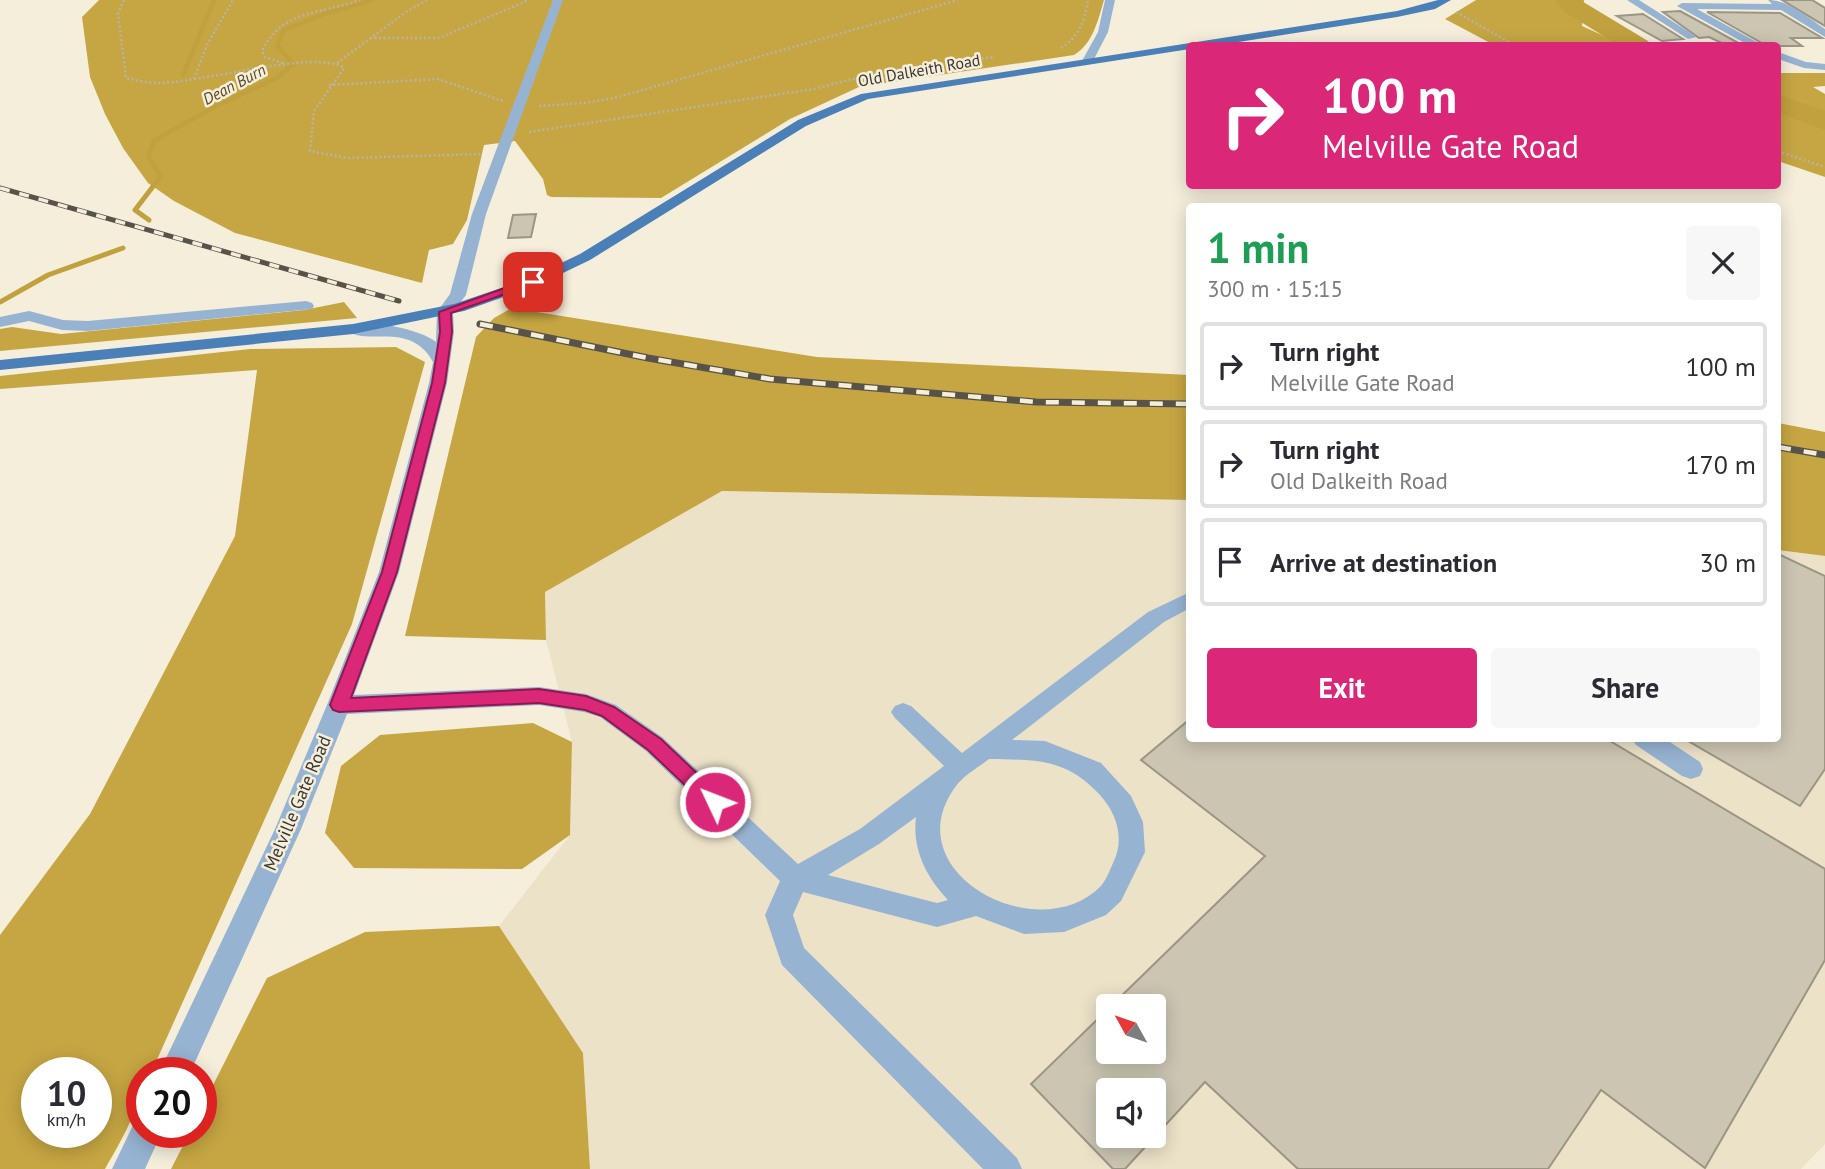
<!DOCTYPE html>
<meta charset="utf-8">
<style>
:root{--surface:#fff;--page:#f7f7f7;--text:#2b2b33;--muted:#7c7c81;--line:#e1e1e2;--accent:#db2777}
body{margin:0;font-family:"PT Sans",sans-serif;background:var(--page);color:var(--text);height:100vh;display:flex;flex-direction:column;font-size:26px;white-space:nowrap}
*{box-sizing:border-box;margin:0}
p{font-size:23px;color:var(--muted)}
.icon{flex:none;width:38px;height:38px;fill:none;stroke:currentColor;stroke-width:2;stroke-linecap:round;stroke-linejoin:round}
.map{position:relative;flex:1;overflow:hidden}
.side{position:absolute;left:1186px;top:203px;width:595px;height:539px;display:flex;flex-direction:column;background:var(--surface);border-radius:7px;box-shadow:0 4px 18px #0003}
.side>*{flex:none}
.top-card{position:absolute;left:1186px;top:42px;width:595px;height:147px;border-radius:7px;box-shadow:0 4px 18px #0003;background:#db2777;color:#fff;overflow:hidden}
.needle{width:46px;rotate:310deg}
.buttons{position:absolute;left:1096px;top:994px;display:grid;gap:14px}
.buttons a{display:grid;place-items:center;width:70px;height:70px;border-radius:7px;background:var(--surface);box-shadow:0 4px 18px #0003;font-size:35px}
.speed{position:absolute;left:21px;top:1057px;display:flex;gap:14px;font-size:35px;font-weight:700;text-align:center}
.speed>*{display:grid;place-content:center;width:91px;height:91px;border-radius:50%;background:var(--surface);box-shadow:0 4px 18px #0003;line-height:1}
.speed small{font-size:18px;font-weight:400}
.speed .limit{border:10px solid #d22;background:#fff;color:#111}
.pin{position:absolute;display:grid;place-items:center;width:60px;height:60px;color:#fff;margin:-30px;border-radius:14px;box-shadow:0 4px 10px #0006}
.me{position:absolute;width:77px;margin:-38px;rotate:313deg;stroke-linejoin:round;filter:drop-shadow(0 0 5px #0008)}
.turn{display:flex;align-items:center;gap:24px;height:147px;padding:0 21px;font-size:32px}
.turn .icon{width:91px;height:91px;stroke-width:2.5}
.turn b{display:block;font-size:49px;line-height:60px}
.round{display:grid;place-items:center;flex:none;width:74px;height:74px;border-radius:7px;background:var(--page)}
.headline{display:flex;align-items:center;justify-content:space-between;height:119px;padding:0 21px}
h1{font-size:42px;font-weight:600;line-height:52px;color:#1e9e55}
.primary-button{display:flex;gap:14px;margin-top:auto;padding:14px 21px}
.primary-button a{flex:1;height:80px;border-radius:7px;background:var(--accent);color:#fff;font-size:28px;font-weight:600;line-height:80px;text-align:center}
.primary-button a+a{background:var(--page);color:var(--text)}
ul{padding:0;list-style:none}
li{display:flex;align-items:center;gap:21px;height:88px;margin:0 14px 10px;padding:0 7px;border:4px solid var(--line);border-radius:7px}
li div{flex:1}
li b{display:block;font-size:26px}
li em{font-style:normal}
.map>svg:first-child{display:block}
.built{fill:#ece2c8;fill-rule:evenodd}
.forest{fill:#c6a643;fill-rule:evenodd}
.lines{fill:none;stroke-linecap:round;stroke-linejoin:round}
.stream-far1{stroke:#c1a13e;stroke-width:4.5}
.stream{stroke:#c1a13e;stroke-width:5}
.river{fill:#c1a13e;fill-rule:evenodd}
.building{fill:#cbc5b2;stroke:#9b9583;stroke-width:2;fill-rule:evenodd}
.path{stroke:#b9b3a4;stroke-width:2.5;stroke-dasharray:2 2.5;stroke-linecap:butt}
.minor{fill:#97b3d2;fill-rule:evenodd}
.major{fill:#4b7fb7;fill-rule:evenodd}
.rail-far1-casing{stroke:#57534a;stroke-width:5}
.rail-casing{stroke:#57534a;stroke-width:7}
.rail-far1{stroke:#f5eedb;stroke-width:3.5;stroke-dasharray:10;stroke-linecap:butt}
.rail{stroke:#f5eedb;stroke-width:4.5;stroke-dasharray:13;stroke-linecap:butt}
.route{fill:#db2777;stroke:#8e194d;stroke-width:2}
.labels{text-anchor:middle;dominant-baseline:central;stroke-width:5;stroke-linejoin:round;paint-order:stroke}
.far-street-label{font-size:16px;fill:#3a3730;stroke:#f5eedb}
.far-water-label{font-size:16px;font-style:italic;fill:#574921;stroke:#f5eedb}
.street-label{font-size:18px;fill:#3a3730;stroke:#f5eedb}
</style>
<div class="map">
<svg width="1825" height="1169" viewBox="0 0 1825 1169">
<rect width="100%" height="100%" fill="#f5eedb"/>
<path class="built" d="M722,491L1190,500V738H1778V550L1825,556V1144L1801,1169H590L583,1053L499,926L570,835L572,742L546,640L545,592ZM1108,1006H1153V1052H1108ZM1108,1090H1153V1136H1108Z"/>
<path class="forest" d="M99,0H1104C1098,20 1093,44 1074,55L859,87L790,119L661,198L551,197L547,195L543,179L515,141L484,145L467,220L453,244L429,250L422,283L235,233L174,201L148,183L123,148L105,114L90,77L82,17Z
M1476,0H1584L1582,26L1624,45H1494L1445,19Z
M1778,73H1825V86L1813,87L1825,94V177L1778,161Z
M344,302L357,318L0,351V329L12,327L61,334L304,310Z
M512,308L817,357L1190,375V500L722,491L545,592L546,640L405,636L476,337L494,318Z
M396,347L425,362L352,624L151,1073H142C142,1107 122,1139 105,1169H0V935L90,814L235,536L257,370L0,389V376L250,349ZM37,1073H96V1132H37Z
M1778,423L1825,432V556L1778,550Z
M533,723L572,742L570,835L522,869L354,868L325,833L341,766L380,735Z
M499,926L583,1053L590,1169H171L190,1132H201V1109L267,978L365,932Z"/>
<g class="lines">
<path class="stream-far1" d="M183,75L214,0
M157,139L216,106L277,78L293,64L277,46L284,30L327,13L373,0"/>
<path class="stream" d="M149,220L135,210L161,176L148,157L154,141L161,137
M0,302L48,275L123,248"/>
<path class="river" d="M1555,0H1580L1648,41L1651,46H1620L1566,13Z
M1778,95L1825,111V130L1778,113Z"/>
</g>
<path class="building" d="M1782,0H1812L1825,8V26Z
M1680,11L1744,46L1726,45L1709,37L1699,38L1663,12Z
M1707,12L1780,13L1822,38H1791L1802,46H1767Z
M1643,14L1683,39L1662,41L1617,16Z
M536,214L531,237L508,238L513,215Z
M1778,554L1825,576V769L1800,806L1683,738H1778Z
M1190,719V738H1605L1825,869V960L1705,1168L1601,1090L1548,1169H1298L1205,1082L1125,1169H1113L1031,1084L1108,1009V1052H1153V1006H1111L1265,856L1141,760ZM1108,1090H1153V1136H1108Z"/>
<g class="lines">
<path class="path" d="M124,0L118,14L126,78C135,80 144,82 153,83C196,85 315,48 344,68L314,111L310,151L348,158L481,154
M1456,12L1516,46
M370,38H439L529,0
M1061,48C1079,37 1085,20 1088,0
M283,63L265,57L262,51C282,9 322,14 360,0
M337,63L406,12L427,0
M194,79L207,45L233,0
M329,85L438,79L503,101
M539,106L585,103L618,97L958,0
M529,132L814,89L880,72L994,57
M1778,151L1825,167"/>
<path class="minor" d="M553,0H563L486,214L466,295L453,312L454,332L447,383L399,572L354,695L539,687L586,694L616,705L662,737L798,864L860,829L944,766L895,718L891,712L895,706L903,703L911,706L962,753L1148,612L1190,592V608L1164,622L1012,740L1045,741L1101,763L1131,796L1143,822L1145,852L1121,901L1106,915L1064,932L1024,934L976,916L937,927L803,892L793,915L804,948L1017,1158L1022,1169H983L782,965L765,915L780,881L646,751L600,717L584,712L539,705L347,714L301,829L190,1073H159L275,829L327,705L379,572L429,383L433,362C410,319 364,348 345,329C359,315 422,330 436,342L437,312L450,294L472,214ZM989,759C1036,760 1066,758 1100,795C1117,814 1125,839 1113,863C1110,870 1106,880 1101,886C1038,950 892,872 956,786C964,775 979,767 989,759ZM916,817C912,849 926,877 948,900L937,903L828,875L879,844Z
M1105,0H1115L1108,32L1092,63H1084L1082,61L1098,32Z
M1627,0H1639L1697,37L1688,39Z
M1768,0C1789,0 1808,18 1825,29V37L1781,10L1697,9L1764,46H1750L1677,6L1682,3L1772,4Z
M1778,52L1806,62L1825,64V70L1804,68L1778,59Z
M306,301L312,303L314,306L312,309L88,331L62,330L29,321L0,327V317L29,311L63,320L88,321Z
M1632,738H1664L1700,762L1703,769L1700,776L1691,779L1682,776L1636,745Z
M142,1118V1132H162L145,1169H112L135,1121Z"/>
<path class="major" d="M1438,0H1451L1435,9L1397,17L1213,46H1190V49L868,99L806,126L590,260L538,285L464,311L353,334L0,370V360L353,324L454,304L528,279L580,254L798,120L861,94L1397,11Z"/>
<defs>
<path id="rail-far1" d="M0,188L399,301"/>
<path id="rail" d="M480,324L648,358L770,379L1036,402L1190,404
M1778,447L1825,455"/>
</defs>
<use href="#rail-far1" class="rail-far1-casing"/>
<use href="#rail" class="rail-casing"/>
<use href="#rail-far1" class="rail-far1"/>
<use href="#rail" class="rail"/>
</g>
<path class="route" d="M529,279L539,282L451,313L452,332L445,383L397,572L351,698L539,689L586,696L614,707L661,739L721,796L724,802L721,807L715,810L708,807L648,750L602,716L585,710L539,703L339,712L333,710L330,705L382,572L432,383L440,332L439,312Z"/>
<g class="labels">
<g class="far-street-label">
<text transform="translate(919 70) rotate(-10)">Old Dalkeith Road</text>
</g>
<g class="far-water-label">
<text transform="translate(234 84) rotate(-28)">Dean Burn</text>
</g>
<g class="street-label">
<text transform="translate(297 803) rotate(-67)">Melville Gate Road</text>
</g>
</g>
</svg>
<div class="buttons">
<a><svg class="needle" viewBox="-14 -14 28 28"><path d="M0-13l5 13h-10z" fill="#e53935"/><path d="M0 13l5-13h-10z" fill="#7c7c81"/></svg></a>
<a><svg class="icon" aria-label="sound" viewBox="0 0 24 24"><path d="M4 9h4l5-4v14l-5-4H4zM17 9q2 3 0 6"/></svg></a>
</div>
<div class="speed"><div>10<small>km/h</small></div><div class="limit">20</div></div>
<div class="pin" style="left:533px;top:282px;background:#d93025"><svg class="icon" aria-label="arrive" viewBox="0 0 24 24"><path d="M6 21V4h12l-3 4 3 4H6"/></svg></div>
<svg class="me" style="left:715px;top:802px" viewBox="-20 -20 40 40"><circle r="17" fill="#db2777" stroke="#fff" stroke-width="3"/><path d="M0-11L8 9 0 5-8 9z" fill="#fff"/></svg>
<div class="top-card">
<div class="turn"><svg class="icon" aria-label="right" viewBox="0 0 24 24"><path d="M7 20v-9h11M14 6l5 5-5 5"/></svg><div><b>100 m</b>Melville Gate Road</div></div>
</div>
<section class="side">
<div class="headline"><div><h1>1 min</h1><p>300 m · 15:15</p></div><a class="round"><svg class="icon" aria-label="close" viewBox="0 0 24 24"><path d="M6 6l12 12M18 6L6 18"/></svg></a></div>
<ul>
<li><svg class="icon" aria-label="right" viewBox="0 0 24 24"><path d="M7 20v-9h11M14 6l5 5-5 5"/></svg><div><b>Turn right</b><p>Melville Gate Road</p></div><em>100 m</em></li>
<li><svg class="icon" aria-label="right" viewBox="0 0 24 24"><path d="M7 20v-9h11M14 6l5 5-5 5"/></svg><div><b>Turn right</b><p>Old Dalkeith Road</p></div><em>170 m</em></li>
<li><svg class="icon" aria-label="arrive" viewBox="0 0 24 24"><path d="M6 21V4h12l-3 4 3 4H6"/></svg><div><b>Arrive at destination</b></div><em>30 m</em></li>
</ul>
<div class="primary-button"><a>Exit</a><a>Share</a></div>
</section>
</div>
